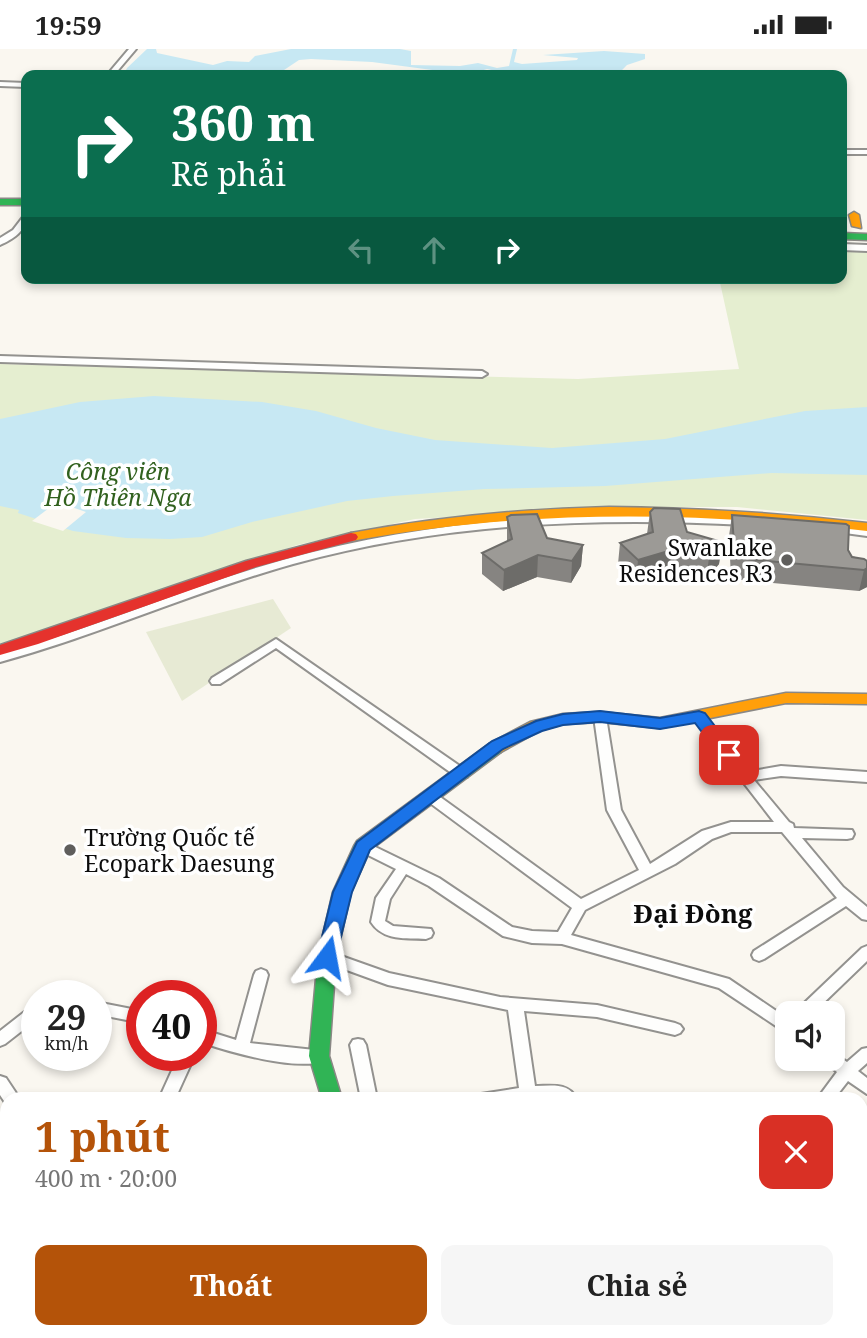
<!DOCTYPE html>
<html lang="vi">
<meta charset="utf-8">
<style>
:root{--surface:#fff;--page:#f6f6f6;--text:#222;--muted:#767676;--accent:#b45309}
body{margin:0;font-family:"Noto Serif",serif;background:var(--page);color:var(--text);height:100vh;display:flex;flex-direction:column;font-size:26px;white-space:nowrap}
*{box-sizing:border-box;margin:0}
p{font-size:23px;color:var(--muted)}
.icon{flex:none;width:38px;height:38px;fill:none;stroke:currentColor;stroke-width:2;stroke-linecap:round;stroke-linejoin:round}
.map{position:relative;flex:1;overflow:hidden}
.side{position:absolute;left:0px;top:1043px;width:868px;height:247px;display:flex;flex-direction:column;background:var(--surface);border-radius:21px 21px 0 0;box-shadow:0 4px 10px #0003}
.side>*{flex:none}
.top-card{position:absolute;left:21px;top:21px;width:826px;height:214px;border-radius:14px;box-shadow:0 4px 10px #0003;background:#0b6e4f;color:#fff;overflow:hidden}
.buttons{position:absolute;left:775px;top:952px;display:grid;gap:14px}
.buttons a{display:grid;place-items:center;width:70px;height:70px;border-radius:14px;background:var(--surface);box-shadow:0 4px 10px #0003;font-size:35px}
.speed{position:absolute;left:21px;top:931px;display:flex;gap:14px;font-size:35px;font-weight:700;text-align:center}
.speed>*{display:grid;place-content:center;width:91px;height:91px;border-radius:50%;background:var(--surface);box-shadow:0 4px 10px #0003;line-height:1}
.speed small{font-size:18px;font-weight:400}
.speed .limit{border:10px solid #d22;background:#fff;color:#111}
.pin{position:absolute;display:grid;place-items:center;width:60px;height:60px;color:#fff;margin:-30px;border-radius:14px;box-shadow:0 4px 10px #0006}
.me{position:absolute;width:77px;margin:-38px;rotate:13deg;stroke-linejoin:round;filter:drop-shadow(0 0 5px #0008)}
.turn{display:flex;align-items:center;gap:24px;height:147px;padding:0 35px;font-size:32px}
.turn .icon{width:91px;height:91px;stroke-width:2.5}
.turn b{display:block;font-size:49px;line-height:60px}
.lanes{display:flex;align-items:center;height:66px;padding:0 35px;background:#0003;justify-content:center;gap:35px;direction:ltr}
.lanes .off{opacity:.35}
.round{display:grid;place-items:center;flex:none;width:74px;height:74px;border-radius:14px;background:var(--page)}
.head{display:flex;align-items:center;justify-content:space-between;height:119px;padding:0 35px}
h1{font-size:42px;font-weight:700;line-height:52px;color:var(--accent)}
.primary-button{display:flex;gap:14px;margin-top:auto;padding:14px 35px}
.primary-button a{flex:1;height:80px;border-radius:14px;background:var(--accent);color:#fff;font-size:28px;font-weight:700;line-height:80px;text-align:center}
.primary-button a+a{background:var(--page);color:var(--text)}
.status{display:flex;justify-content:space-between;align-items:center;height:49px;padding:0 35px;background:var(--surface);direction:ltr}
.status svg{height:19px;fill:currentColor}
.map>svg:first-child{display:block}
.green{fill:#e5eed0}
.cemetery{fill:#e7ead4}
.water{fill:#c7e8f3}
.pier{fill:#faf7f0}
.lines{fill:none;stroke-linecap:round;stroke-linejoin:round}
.street-casing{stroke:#93928f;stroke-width:4}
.fast-casing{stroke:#8a8885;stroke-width:3}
.slow-casing{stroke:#8a8885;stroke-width:3}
.jam-casing{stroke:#8a8885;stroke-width:3}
.street{fill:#fefefd;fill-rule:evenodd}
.fast{fill:#30b455;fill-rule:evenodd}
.slow{fill:#ff9f0a;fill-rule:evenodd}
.jam{fill:#e5322d;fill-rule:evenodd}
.wall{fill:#868481}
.shaded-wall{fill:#6d6c69}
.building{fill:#9c9a96;stroke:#6d6c69;stroke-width:2}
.route{fill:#1a73e8;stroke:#114b97;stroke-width:2}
.poi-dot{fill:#5f5e5c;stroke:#fff;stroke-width:2.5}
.labels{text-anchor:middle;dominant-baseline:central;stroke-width:7;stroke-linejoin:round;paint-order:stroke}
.park-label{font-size:23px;font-style:italic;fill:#31611e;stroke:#fff}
.poi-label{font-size:23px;fill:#0c0c0c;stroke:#fff;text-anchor:end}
.quarter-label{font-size:26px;font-weight:bold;fill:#0c0c0c;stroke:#fff}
</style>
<div class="status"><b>19:59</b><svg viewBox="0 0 49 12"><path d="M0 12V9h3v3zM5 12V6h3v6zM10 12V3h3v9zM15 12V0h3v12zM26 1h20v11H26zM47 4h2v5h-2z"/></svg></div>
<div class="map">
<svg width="867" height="1289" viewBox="0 0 867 1289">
<rect width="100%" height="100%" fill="#faf7f0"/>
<path class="green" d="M842,203H867V471L737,458H630L415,470L297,496L0,599V315L578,330L739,320L719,229H842Z"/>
<path class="cemetery" d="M273,550L291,579L182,652L146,583Z"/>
<path class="water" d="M147,0H156L157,4L213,16L227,12L249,13L255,7L291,0H400L411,2V16L460,17L478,14L497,19L509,17L513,0H517L514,13L522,15L577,11L578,9L543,6L604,2L645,5V10L627,16L617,26H515L487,20L477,23L455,24L372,13L311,10L299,11L284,21L251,23L246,26L124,25L127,19Z
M154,347L262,353L316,362L376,379L435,391L552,399L665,390L805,362L867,358V426L772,424L605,437L485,440L393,447L347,452L252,473L202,488L170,490L126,489L73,482L18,464L19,461L0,457V370L80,353Z"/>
<path class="pier" d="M57,453L86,463L63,482L32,472Z"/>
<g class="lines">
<defs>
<path id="street" d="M129,0H136L114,26H107Z
M0,33L26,34V38L0,37Z
M842,101H867V105H842Z
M23,168H26C26,182 13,190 0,196V189L13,181Z
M842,195L867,196V202L842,201Z
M0,307L482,322L487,325L482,328L0,313Z
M630,465L746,470L751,473L746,476C593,468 441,474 293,515C193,543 99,586 0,613V605C96,579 187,538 283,511C397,479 512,467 630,465Z
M834,477L867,481V487L830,482L829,480Z
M276,590L467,722L468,725L467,728H457L276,599L220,635H212L210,632L212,629Z
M600,664L606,668L621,761L650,815L702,782L731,773H774L695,671L693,668L695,665H703L747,723L781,717L867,723V733L781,727L754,731L789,773L793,775L794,779L852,781L854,785L852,789L847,790L802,789L843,838L867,858V871L862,870L846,857L764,910L759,912L754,910L752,906L754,902L837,849L782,783H731L712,790L675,815L585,861L571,886L729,930L788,970V985L719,939L562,895L532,894L503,887L429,837L406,825L390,850L385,872L393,877L431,880L433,884L431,888L426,890C406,889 383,892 371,873L376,849L396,820L358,801L356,797L358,793L363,792L439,829L512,878L532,882L558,883L572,859L426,751L424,748L426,745H436L581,850L639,821L607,761L594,668Z
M867,897V912L813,964H796L798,960L862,899Z
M327,902L389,924L500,948L597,956L675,974L680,976L683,980L680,984L675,986L597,968L524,962L535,1037C552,1037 568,1033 577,1050H479L481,1045L519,1039L508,961L388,936L322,912L320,908L322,904Z
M261,920L266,922L268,926L250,994L324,1002L327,1007L324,1012C296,1022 229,1003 201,993V980L236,991L254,926L256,922Z
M96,953L142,962V974L96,965Z
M37,955V970L5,995L0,997V982L32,957Z
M358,990L363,991L366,996L377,1050H361L350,996L353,991Z
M867,999V1014L858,1022L867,1029V1045L848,1032L834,1050H817L837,1023L827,1015L824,1010H833V1004L847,1013L862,1000Z
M179,1006H195L175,1050H159Z
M0,1027L6,1029L20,1050H7L6,1055L0,1046Z
M861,1140L867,1143V1162L861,1159Z
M7,1156V1174L0,1177V1159Z
M172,1283H192L195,1289H175Z
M417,1283H435L437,1289H419Z
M441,1283H461L458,1289H438Z
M521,1283H540L543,1289H524Z
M567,1283H588L585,1289H564Z
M770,1283H793L796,1289H773Z"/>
<path id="fast" d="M0,150H26V156H0Z
M842,184L867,185V191L842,190Z
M495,693L503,699L501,703L370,801L351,843L336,908L329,1007L342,1050H322L309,1007L318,908L333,843L354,797L357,792L489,695Z"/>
<path id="slow" d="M854,163L859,166L861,179L852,177L849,166Z
M609,458C695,459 781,464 867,474V482C687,462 530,460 351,492L344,488L351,484C437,468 521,460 609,458Z
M786,644L867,645V655L786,654L660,679L600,673L563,675L541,681L501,703L495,705L487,699L489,695L530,673L563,665L600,663L660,669Z"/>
<path id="jam" d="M351,484L356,485L358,488L356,491L256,518L38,595L0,606V596L246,512Z"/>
</defs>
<use href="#street" class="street-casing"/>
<use href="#fast" class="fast-casing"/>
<use href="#slow" class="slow-casing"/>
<use href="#jam" class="jam-casing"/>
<use href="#street" class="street"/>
<use href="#fast" class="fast"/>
<use href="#slow" class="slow"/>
<use href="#jam" class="jam"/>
</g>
<path class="wall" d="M650,463L687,483L722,493L719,515L706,530L673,521L636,532L618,515L620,494L647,485Z
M732,466L867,512V538L859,542L731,530L729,487Z
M507,468L547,489L583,496L581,517L571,534L537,528L503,542L482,525V504L507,493Z"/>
<path class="shaded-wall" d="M722,493L719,515L706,530L709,509Z
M583,496L581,517L571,534L572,512Z
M675,500L673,521L636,532L638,511Z
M538,506L537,528L503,542L504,521Z
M867,519V538L859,542L864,521Z"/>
<path class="building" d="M654,459L680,460L687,483L722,493L709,509L675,500L638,511L620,494L653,483L650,463Z
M537,465L547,489L583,496L572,512L538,506L504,521L482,504L512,490L507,468L511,466Z
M732,466L846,475L849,477L848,501L852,508L864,510L867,512V519L864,521L735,509Z"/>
<path class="route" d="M600,662L660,669L699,662L705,664L737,706L729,712L723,711L695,674L660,680L600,673L563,676L542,682L503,700L370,801L352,843L336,908L334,913L327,916L320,913L317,908L333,843L357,793L492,692L536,672L563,665Z"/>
<g class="poi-dot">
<circle cx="787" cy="511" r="7"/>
<circle cx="70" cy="801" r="7"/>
</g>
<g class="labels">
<g class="park-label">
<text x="118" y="422">Công viên<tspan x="118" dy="26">Hồ Thiên Nga</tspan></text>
</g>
<g class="poi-label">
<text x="773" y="498">Swanlake<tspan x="773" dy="26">Residences R3</tspan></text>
<text x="84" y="788" text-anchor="start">Trường Quốc tế<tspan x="84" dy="26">Ecopark Daesung</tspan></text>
</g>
<g class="quarter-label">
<text x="693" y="864">Đại Đòng</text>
</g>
</g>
</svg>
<div class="buttons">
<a><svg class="icon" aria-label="sound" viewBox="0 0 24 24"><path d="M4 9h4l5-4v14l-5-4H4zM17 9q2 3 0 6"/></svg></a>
</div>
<div class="speed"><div>29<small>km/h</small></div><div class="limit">40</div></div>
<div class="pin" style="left:729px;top:706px;background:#d93025"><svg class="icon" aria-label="arrive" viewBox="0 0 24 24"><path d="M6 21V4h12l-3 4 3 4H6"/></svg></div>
<svg class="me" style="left:327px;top:908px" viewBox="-20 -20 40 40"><path d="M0-17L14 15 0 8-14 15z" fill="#1a73e8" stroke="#fff" stroke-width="4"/></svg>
<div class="top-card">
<div class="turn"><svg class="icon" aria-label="right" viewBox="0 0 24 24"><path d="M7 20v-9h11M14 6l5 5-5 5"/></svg><div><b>360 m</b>Rẽ phải</div></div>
<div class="lanes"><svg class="icon off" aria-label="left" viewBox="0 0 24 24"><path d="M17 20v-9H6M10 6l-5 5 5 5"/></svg><svg class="icon off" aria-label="ahead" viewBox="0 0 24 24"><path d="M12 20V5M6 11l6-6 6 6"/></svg><svg class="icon" aria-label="right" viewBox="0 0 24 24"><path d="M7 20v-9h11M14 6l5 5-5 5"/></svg></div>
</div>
<section class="side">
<div class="head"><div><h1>1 phút</h1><p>400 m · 20:00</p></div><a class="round" style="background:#d93025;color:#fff"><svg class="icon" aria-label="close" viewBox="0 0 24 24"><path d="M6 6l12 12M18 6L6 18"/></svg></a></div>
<div class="primary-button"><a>Thoát</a><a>Chia sẻ</a></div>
</section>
</div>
